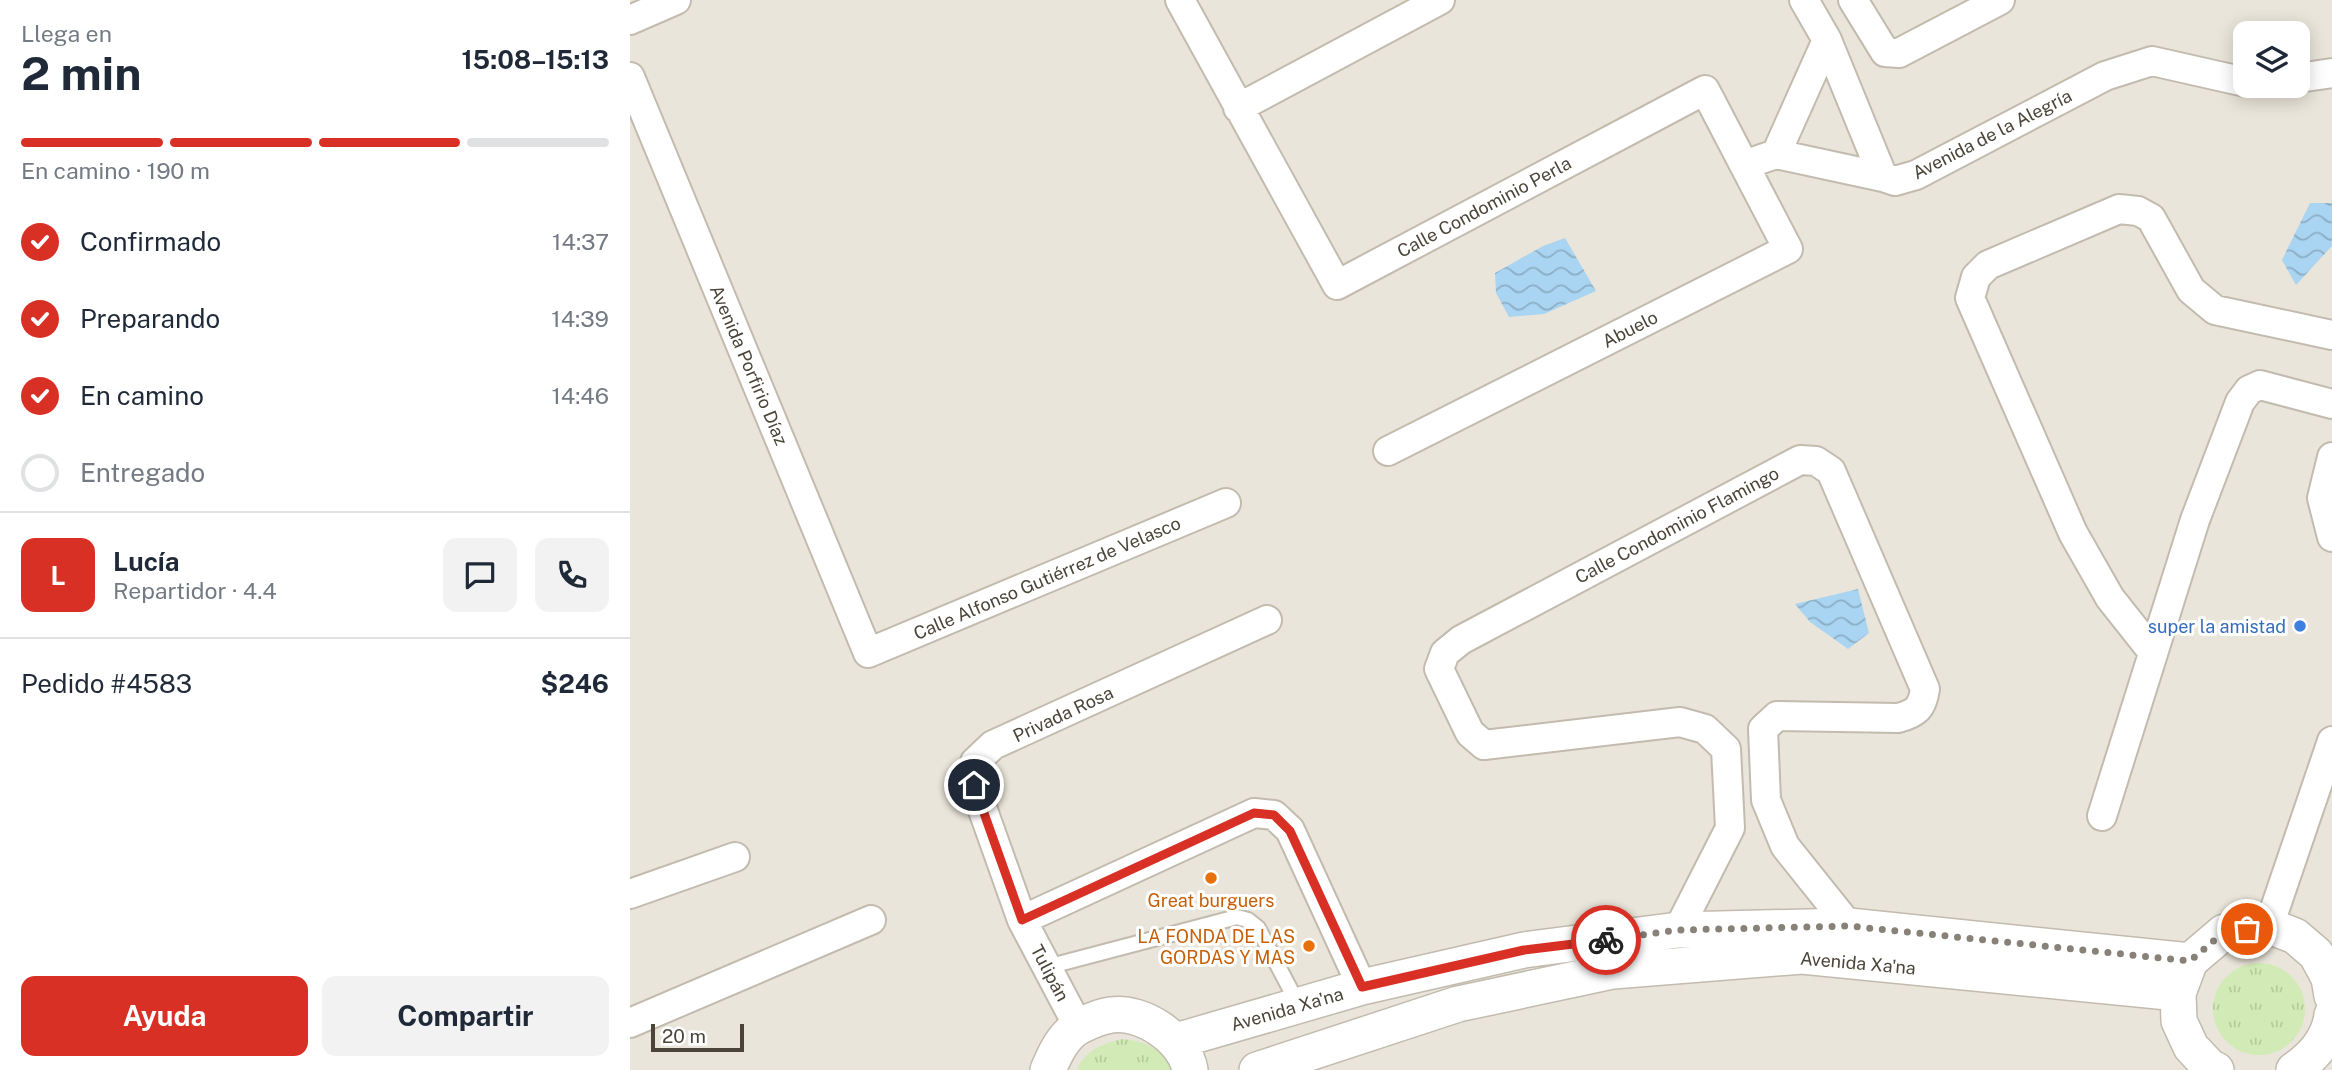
<!DOCTYPE html>
<html lang="es">
<meta charset="utf-8">
<style>
:root{--surface:#fff;--page:#f2f2f3;--text:#1f2937;--muted:#747a83;--line:#e0e1e3;--accent:#d93025}
body{margin:0;font-family:"Public Sans",sans-serif;background:var(--page);color:var(--text);height:100vh;display:flex;flex-direction:column;font-size:26px;white-space:nowrap}
*{box-sizing:border-box;margin:0}
p{font-size:23px;color:var(--muted)}
.icon{flex:none;width:38px;height:38px;fill:none;stroke:currentColor;stroke-width:2;stroke-linecap:round;stroke-linejoin:round}
.map{position:relative;flex:1;overflow:hidden}
.details{display:flex;flex-direction:column;background:var(--surface);width:630px}
.details>*{flex:none}
.tools{position:absolute;left:1603px;top:21px;display:grid;gap:14px}
.tools a{display:grid;place-items:center;width:77px;height:77px;border-radius:14px;background:var(--surface);box-shadow:0 4px 18px #0003;font-size:35px}
.scale{position:absolute;left:21px;bottom:18px;width:93px;box-sizing:border-box;padding-left:7px;border:4px solid #4b4439;border-top:0;font-size:19px;line-height:24px;white-space:nowrap;color:#4b4439;-webkit-text-stroke:5px #fff;paint-order:stroke}
.pin{position:absolute;display:grid;place-items:center;width:60px;height:60px;color:#fff;margin:-30px;border:4px solid #fff;border-radius:50%;box-shadow:0 2px 7px #0007}
.courier{position:absolute;display:grid;place-items:center;width:70px;height:70px;margin:-35px;border:5px solid #d93025;border-radius:50%;background:#fff;color:#222;box-shadow:0 2px 9px #0007}
.headline em{font-style:normal;font-weight:700}
.headline div{display:flex;flex-direction:column-reverse}
.headline{display:flex;align-items:center;justify-content:space-between;height:119px;padding:0 21px}
h1{font-size:46px;font-weight:700;line-height:52px}
.bar{display:grid;grid-template-columns:repeat(4,1fr);gap:10px 7px;align-content:center;height:84px;padding:0 21px}
.bar i{height:9px;border-radius:5px;background:var(--line)}
.bar .on{background:var(--accent)}
.bar p{grid-column:span 4}
.line{display:flex;align-items:center;gap:18px;padding:0 21px;border-top:2px solid var(--line)}
.line div{flex:1}
.round{display:grid;place-items:center;flex:none;width:74px;height:74px;border-radius:14px;background:var(--page)}
ol{padding:0 21px;list-style:none}
li{display:flex;align-items:center;gap:21px;height:77px}
li p{margin-inline-start:auto}
li .icon{padding:7px;border-radius:50%;background:var(--accent);color:#fff;stroke-width:4}
li:last-child{color:var(--muted)}
li i{width:38px;height:38px;border:4px solid var(--line);border-radius:50%}
.action{display:flex;gap:14px;margin-top:auto;padding:14px 21px}
.action a{flex:1;height:80px;border-radius:14px;background:var(--accent);color:#fff;font-size:28px;font-weight:700;line-height:80px;text-align:center}
.action a+a{background:var(--page);color:var(--text)}
main{display:flex;flex:1;min-height:0}
.map>svg:first-child{display:block}
.residential{fill:#eae5da;fill-rule:evenodd}
.grass{fill:url(#grass-tufts)}
.water{fill:url(#water-waves)}
.lines{fill:none;stroke-linecap:round;stroke-linejoin:round}
.service-casing{stroke:#c2bbae;stroke-width:18}
.minor-casing{stroke:#c2bbae;stroke-width:32}
.tertiary-casing{stroke:#c2bbae;stroke-width:38}
.service{stroke:#fff;stroke-width:14}
.minor{stroke:#fff;stroke-width:28}
.tertiary{stroke:#fff;stroke-width:35}
.done{stroke:#878178;stroke-width:7;stroke-dasharray:0 12.6}
.route{stroke:#d93025;stroke-width:9}
.shop-dot{fill:#3f7fe0;stroke:#fff;stroke-width:2.5}
.food-dot{fill:#e8710a;stroke:#fff;stroke-width:2.5}
.labels{text-anchor:middle;dominant-baseline:central;stroke-width:6;stroke-linejoin:round;paint-order:stroke}
.street-label{font-size:18px;fill:#4b4439;stroke:#fff}
.shop-label{font-size:18px;fill:#366cbe;stroke:#fff;text-anchor:end}
.food-label{font-size:18px;fill:#c56008;stroke:#fff}
</style>
<main>
<section class="details">
<div class="headline"><div><h1>2 min</h1><p>Llega en</p></div><em>15:08–15:13</em></div>
<div class="bar"><i class="on"></i><i class="on"></i><i class="on"></i><i></i><p>En camino · 190 m</p></div>
<ol>
<li><svg class="icon" aria-label="check" viewBox="0 0 24 24"><path d="M5 12l5 5 9-10"/></svg>Confirmado<p>14:37</p></li>
<li><svg class="icon" aria-label="check" viewBox="0 0 24 24"><path d="M5 12l5 5 9-10"/></svg>Preparando<p>14:39</p></li>
<li><svg class="icon" aria-label="check" viewBox="0 0 24 24"><path d="M5 12l5 5 9-10"/></svg>En camino<p>14:46</p></li>
<li><i></i>Entregado</li>
</ol>
<div class="line" style="height:126px"><b class="round" style="background:var(--accent);color:#fff">L</b><div><b>Lucía</b><p>Repartidor · 4.4</p></div><a class="round"><svg class="icon" aria-label="chat" viewBox="0 0 24 24"><path d="M4 5h16v11H9l-5 4z"/></svg></a><a class="round"><svg class="icon" aria-label="phone" viewBox="0 0 24 24"><path d="M5 4h4l2 5-3 2q2 4 5 5l2-3 5 2v4C11 20 4 13 5 4z"/></svg></a></div>
<div class="line" style="height:91px"><div>Pedido #4583</div><b>$246</b></div>
<div class="action"><a>Ayuda</a><a>Compartir</a></div>
</section>
<div class="map">
<svg width="1702" height="1070" viewBox="0 0 1702 1070">
<defs>
<pattern id="grass-tufts" width="24" height="20" patternUnits="userSpaceOnUse" patternTransform="scale(1.75)"><rect width="24" height="20" fill="#d2eab5"/><path d="M3 7l-1-3M5 7V3M7 7l1-3M15 17l-1-3M17 17v-4M19 17l1-3" fill="none" stroke="#b6ca9c"/></pattern>
<pattern id="water-waves" width="16" height="10" patternUnits="userSpaceOnUse" patternTransform="scale(1.75)"><rect width="16" height="10" fill="#a9d4f2"/><path d="M0 5q4-4 8 0t8 0" fill="none" stroke="#8caec5"/></pattern>
</defs>
<rect width="100%" height="100%" fill="#f6f3ec"/>
<path class="residential" d="M 0,0 L 1702,0 L 1702,1070 L 0,1070 ZM 1615,33 L 1668,33 L 1668,86 L 1615,86 Z"/>
<path class="grass" d="M1583 1009a46 46 0 1 1 92 0a46 46 0 1 1-92 0Z
M 493,1039 C 515,1041 533,1049 543,1070 L 447,1070 C 455,1050 474,1043 493,1039 Z"/>
<path class="water" d="M 1680,203 L 1702,203 L 1702,246 L 1666,285 L 1652,260 Z
M 935,238 L 966,291 L 914,314 L 879,317 L 866,293 L 865,273 L 913,246 Z
M 1228,589 L 1239,633 L 1218,649 L 1180,622 L 1165,604 Z"/>
<g class="lines">
<g class="service-casing">
<path id="service" d="M 417,967 L 607,917 L 618,920 L 628,928 L 668,1004"/>
</g>
<g class="minor-casing">
<path id="minor" d="M 550,0 L 707,285 L 1075,90 L 1158,249 L 758,451
M 1174,0 L 1197,40 L 1253,177 L 1265,181 L 1286,175 L 1475,76 L 1522,61 L 1615,82
M 1223,0 L 1255,52 L 1269,53 L 1370,0
M 0,20 L 46,0
M 0,77 L 238,653 L 596,503
M 1668,78 L 1702,73
M 608,108 L 810,0
M 1146,154 L 1197,40
M 1114,165 L 1146,154 L 1253,177
M 1702,457 L 1692,498 L 1702,537
M 1522,651 L 1480,598 L 1443,533 L 1340,298 L 1346,277 L 1358,265 L 1489,209 L 1508,211 L 1521,218 L 1561,290 L 1585,310 L 1702,335
M 1472,816 L 1565,520 L 1610,402 L 1619,390 L 1630,385 L 1702,404
M 0,894 L 105,857
M 392,920 L 624,813 L 644,815 L 660,830 L 732,987
M 1639,926 L 1702,741
M 1048,930 L 1100,828 L 1096,749 L 1075,729 L 1050,722 L 854,745 L 840,733 L 809,669 L 815,653 L 831,640 L 1170,460 L 1186,461 L 1201,471 L 1295,689 C 1292,708 1287,713 1268,718 L 1147,716 L 1133,729 L 1136,800 L 1155,846 L 1219,926
M 0,1023 L 241,920
M 448,1026 L 392,920 L 344,785 L 345,762 L 363,745 L 637,620"/>
</g>
<g class="tertiary-casing">
<path id="tertiary" d="M 546,1041 L 732,987 L 894,950 L 1048,930 L 1219,926 L 1560,961
M 418,1070 C 425,1054 433,1035 450,1026 C 458,1022 472,1016 481,1015 C 512,1010 555,1039 560,1070
M 627,1070 L 828,1004 L 983,971 L 1172,956 L 1548,993
M 1586,1070 L 1580,1067 L 1561,1047 L 1549,1021 L 1548,993 L 1560,961 L 1594,932 L 1639,926 L 1665,936 L 1686,954 L 1699,978 L 1702,996
M 1664,1070 C 1683,1057 1699,1040 1702,1015"/>
</g>
<use href="#service" class="service"/>
<use href="#minor" class="minor"/>
<use href="#tertiary" class="tertiary"/>
</g>
<g class="lines">
<path class="done" d="M 976,940 L 1048,930 L 1219,926 L 1560,961 L 1594,932 L 1617,929"/>
<path class="route" d="M 344,785 L 392,920 L 624,813 L 644,815 L 660,831 L 732,987 L 894,950 L 976,940"/>
</g>
<circle class="shop-dot" cx="1670" cy="626" r="7"/>
<g class="food-dot">
<circle cx="581" cy="878" r="7"/>
<circle cx="679" cy="946" r="7"/>
</g>
<g class="labels">
<g class="street-label">
<text transform="translate(1362 134) rotate(-27)">Avenida de la Alegría</text>
<text transform="translate(854 207) rotate(-28)">Calle Condominio Perla</text>
<text transform="translate(1000 329) rotate(-27)">Abuelo</text>
<text transform="translate(119 365) rotate(67)">Avenida Porfirio Díaz</text>
<text transform="translate(1047 525) rotate(-28)">Calle Condominio Flamingo</text>
<text transform="translate(417 578) rotate(-23)">Calle Alfonso Gutiérrez de Velasco</text>
<text transform="translate(433 714) rotate(-25)">Privada Rosa</text>
<text transform="translate(1228 963) rotate(5)">Avenida Xa'na</text>
<text transform="translate(420 973) rotate(62)">Tulipán</text>
<text transform="translate(657 1009) rotate(-16)">Avenida Xa'na</text>
</g>
<g class="shop-label">
<text x="1656" y="626">super la amistad</text>
</g>
<g class="food-label">
<text x="581" y="900">Great burguers</text>
<text x="665" y="936" text-anchor="end">LA FONDA DE LAS<tspan x="665" dy="21">GORDAS Y MAS</tspan></text>
</g>
</g>
</svg>
<div class="tools">
<a><svg class="icon" aria-label="layers" viewBox="0 0 24 24"><path d="M12 4l9 5-9 5-9-5zM3 14l9 5 9-5"/></svg></a>
</div>
<div class="scale">20 m</div>
<div class="pin" style="left:1617px;top:929px;background:#ea580c"><svg class="icon" aria-label="bag" viewBox="0 0 24 24"><path d="M5 8h14l-1 12H6zM9 8a3 3 0 0 1 6 0"/></svg></div>
<div class="pin" style="left:344px;top:785px;background:#1f2937"><svg class="icon" aria-label="home" viewBox="0 0 24 24"><path d="M3 11l9-7 9 7M6 9v11h12V9"/></svg></div>
<div class="courier" style="left:976px;top:940px"><svg class="icon" aria-label="bike" viewBox="0 0 24 24"><circle cx="6" cy="16" r="4"/><circle cx="18" cy="16" r="4"/><path d="M6 16l4-8h5l3 8M10 8l3 8H6M13 5h3"/></svg></div>
</div>
</main>
